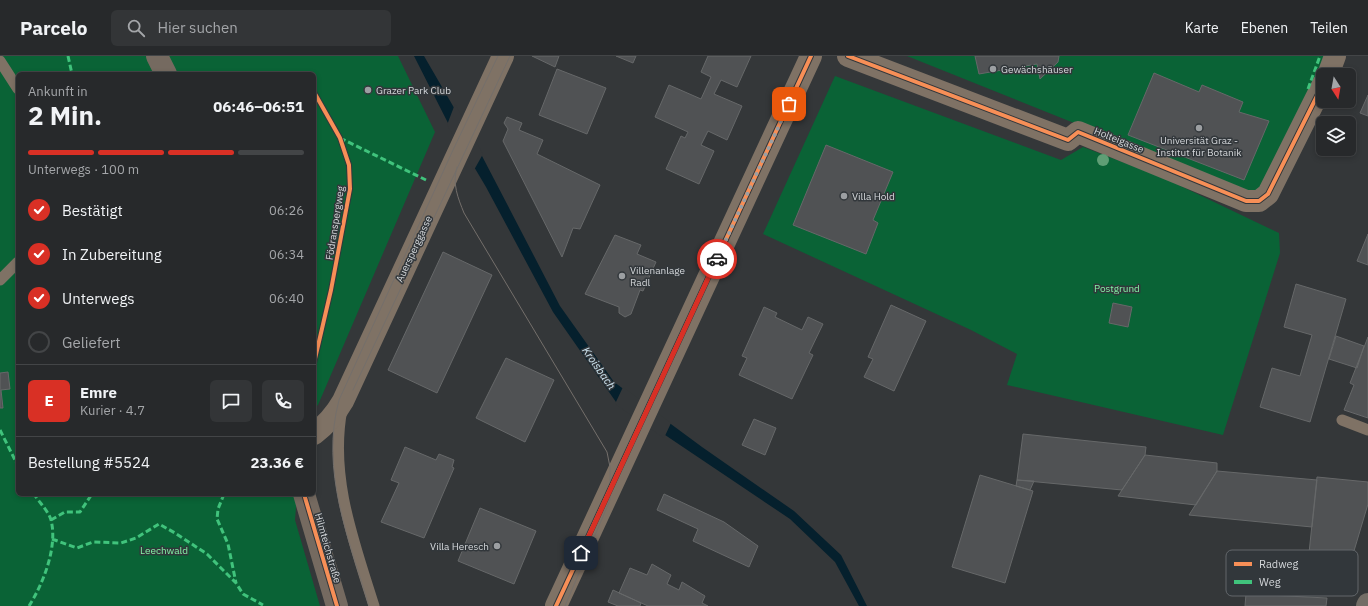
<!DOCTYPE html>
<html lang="de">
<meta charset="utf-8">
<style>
:root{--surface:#27292b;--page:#333537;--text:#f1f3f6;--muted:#a4a6a9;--line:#434547;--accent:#d93025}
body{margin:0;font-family:"IBM Plex Sans",sans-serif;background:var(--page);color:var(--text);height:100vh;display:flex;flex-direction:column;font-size:15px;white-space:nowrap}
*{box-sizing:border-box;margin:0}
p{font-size:13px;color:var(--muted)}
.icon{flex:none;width:22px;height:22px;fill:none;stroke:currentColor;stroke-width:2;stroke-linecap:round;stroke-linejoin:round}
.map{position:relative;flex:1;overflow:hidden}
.panel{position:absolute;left:16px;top:16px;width:300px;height:424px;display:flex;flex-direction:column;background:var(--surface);border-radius:6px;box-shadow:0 2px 6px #0003,0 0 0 1px var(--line)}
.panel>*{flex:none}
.needle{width:26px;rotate:169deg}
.controls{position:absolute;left:1316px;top:12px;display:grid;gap:8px}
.controls a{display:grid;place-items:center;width:40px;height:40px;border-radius:6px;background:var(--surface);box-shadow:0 2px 6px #0003,0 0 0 1px var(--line);font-size:20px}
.pin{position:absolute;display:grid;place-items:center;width:34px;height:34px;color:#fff;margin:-17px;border-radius:8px;box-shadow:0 2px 6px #0006}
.courier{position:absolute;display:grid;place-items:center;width:40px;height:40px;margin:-20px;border:3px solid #d93025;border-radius:50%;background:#fff;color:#222;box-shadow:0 1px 5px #0007}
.summary em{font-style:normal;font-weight:800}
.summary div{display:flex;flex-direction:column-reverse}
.summary{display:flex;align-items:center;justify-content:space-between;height:68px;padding:0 12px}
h1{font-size:26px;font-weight:800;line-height:30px}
.bar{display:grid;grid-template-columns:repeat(4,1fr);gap:6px 4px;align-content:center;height:48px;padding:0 12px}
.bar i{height:5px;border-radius:3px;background:var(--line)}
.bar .active{background:var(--accent)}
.bar p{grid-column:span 4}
.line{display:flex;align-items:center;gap:10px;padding:0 12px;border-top:1px solid var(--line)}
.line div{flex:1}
.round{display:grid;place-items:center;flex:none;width:42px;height:42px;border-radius:6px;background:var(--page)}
ol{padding:0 12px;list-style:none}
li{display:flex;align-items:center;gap:12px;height:44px}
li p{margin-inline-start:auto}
li .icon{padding:4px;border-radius:50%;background:var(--accent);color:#fff;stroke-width:4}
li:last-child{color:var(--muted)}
li i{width:22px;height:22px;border:2px solid var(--line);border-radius:50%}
header{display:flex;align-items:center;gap:24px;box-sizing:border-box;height:56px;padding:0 20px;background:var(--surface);border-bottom:1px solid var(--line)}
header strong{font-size:19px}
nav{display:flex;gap:22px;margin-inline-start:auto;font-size:14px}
.search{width:280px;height:36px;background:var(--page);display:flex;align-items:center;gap:10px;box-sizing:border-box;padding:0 14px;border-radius:6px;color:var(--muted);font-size:15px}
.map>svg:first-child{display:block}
.green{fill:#0a6336}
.water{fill:#05202d}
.pier{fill:#343739}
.building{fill:#505254;stroke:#666869}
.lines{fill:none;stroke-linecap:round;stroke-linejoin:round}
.service{stroke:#7f7265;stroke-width:11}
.minor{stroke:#7f7265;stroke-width:22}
.secondary{stroke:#756a60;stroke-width:22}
.primary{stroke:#736d66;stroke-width:22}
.tram{stroke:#746f6b;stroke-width:1}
.quiet{stroke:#40c37c;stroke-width:3;stroke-dasharray:6 3;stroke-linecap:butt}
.cycleway-casing{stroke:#32373b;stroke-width:6}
.cycleway{stroke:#f78f57;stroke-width:4}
.tree{fill:#5f9e75}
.done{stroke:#9c9fa2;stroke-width:4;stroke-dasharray:0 7.2}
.route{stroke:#d93025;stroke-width:5}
.poi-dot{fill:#9c9fa2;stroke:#32373b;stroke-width:1.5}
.labels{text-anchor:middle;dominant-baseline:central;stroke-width:3;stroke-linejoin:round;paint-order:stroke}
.poi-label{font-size:10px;fill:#d4d7da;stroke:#32373b;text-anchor:start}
.street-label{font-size:10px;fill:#d4d7da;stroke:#32373b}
.park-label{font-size:10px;fill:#83f3a6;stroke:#32373b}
.water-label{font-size:11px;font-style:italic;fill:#d0e7f3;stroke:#32373b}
.key{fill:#32373b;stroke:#63676b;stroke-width:1}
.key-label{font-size:11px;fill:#d4d7da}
</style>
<header>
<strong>Parcelo</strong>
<div class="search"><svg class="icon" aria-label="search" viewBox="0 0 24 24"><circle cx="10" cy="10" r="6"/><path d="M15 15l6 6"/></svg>Hier suchen</div>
<nav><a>Karte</a><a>Ebenen</a><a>Teilen</a></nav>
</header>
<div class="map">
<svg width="1368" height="550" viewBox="0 0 1368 550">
<rect width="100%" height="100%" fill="#343739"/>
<path class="green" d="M 0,0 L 398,0 L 435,76 L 318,349 L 314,352 L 314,18 L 18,18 L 18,438 L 297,438 L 295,464 L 320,550 L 0,550 Z
M 907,0 L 1326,0 L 1261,142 Z
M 835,20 L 1061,104 L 1083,91 L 1162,121 L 1279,177 L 1280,197 L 1223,379 L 1007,329 L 1017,298 L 971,274 L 763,178 Z"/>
<path class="water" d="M 414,0 L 424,0 L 482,100 L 560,250 L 614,326 L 702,391 L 794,455 L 841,499 L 867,550 L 859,550 L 835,506 L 790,463 L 616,346 L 553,256 L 486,131 L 448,67 Z"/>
<path class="pier" d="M 455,48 L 483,98 L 474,114 L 447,69 Z
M 623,331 L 671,367 L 664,382 L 615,348 Z"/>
<path class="building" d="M 532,0 L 559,0 L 555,11 Z
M 616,0 L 636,0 L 633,7 Z
M 708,0 L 751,0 L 737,31 L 721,24 L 714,38 L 742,50 L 727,84 L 708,75 L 701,89 L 714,95 L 699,128 L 666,113 L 681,80 L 685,82 L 688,76 L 655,61 L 669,29 L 701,43 L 711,21 L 701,16 Z
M 975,0 L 1059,0 L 1058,6 L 1040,23 L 1037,8 L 979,18 Z
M 557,13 L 606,32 L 587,78 L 539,59 Z
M 1154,17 L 1199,36 L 1202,29 L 1243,46 L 1239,56 L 1269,65 L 1244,124 L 1128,79 Z
M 1368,39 L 1368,60 L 1360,57 Z
M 507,61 L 522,67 L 519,74 L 543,84 L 537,98 L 600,129 L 580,173 L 573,172 L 562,201 L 503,85 L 508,73 L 504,67 Z
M 826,89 L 893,116 L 873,164 L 878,167 L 866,198 L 793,169 Z
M 1368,178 L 1368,209 L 1357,205 Z
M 615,179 L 641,189 L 637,198 L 656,206 L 643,235 L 640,234 L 631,258 L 625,261 L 619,257 L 619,251 L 585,238 Z
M 443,196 L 492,219 L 437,337 L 388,314 Z
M 1296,228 L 1346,243 L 1310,366 L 1260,351 L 1272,312 L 1300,320 L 1312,279 L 1284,271 Z
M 1113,247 L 1132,251 L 1128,271 L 1109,267 Z
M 891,249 L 926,265 L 894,335 L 864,321 L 873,303 L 868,301 Z
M 764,251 L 777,257 L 775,261 L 802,274 L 808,261 L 823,268 L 809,297 L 813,299 L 792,343 L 739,319 L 747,302 L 742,300 Z
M 1336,280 L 1364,290 L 1357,312 L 1329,303 Z
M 1368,281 L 1368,362 L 1344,354 L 1354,329 L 1350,327 Z
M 506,302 L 554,324 L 525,386 L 476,362 Z
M 8,316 L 10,333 L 1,334 L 3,352 L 0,352 L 0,317 Z
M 754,363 L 776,372 L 765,399 L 742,389 Z
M 1023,378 L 1146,391 L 1145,399 L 1122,434 L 1017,424 Z
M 405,391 L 436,404 L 439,398 L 454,404 L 452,411 L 454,412 L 424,482 L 381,466 L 399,427 L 391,424 Z
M 1145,399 L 1217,407 L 1217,415 L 1196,449 L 1118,440 Z
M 1217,415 L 1317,424 L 1312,471 L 1189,459 Z
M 980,419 L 1033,435 L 1005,527 L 952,511 Z
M 1317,421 L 1368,426 L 1368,448 L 1348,515 L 1303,510 L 1304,498 L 1309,497 Z
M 1017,424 L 1034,425 L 1030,434 L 1016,430 Z
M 664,438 L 724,466 L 758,490 L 749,511 L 693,485 L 698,473 L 657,454 Z
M 480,452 L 536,475 L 514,528 L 458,505 Z
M 652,508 L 671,519 L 667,528 L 679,534 L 682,526 L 705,540 L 702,547 L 708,550 L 648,550 L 619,537 L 630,512 L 647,519 Z
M 613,534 L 641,547 L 640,550 L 618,550 L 608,546 Z
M 1246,538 L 1327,542 L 1326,550 L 1245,550 Z"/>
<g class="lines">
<path class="service" d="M 0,5 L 18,33
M 0,224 L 18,206
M 342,353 C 329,421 354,486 374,550
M 1342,364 L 1368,374"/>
<path class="minor" d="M 848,0 L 1068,84 L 1078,76 L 1246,145 L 1259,145 L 1268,138 L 1323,28
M 1328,19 L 1335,0
M 314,378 C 327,368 335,359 343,345 L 503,0
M 556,550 L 811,0"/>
<path class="secondary" d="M 157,0 L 166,18
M 304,438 L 337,550"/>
<path class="primary" d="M 1367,550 L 1368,548"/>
<path class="tram" d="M 457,111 C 452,128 458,142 464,157 L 607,396 L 610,411 L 610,444 L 565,550
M 353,334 L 510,0
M 369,550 C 349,483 320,415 339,344 L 453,94 L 498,0"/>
<path class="quiet" d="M 68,0 L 72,18
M 1308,33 L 1320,0
M 340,82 L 426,124
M 0,374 L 18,410
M 224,438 L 218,453 L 217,463 L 228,488 L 236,527
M 51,464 L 65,456 L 80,456 L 92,438
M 52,483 L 77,492 L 93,486 L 121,487 L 136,482 L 159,468 L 175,477 L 207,498 L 236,527 L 243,538 L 263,549
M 29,550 C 43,528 58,491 51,464 C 49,456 39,446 34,438"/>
<g class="cycleway-casing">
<path id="cycleway" d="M 848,0 L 1068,84 L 1078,76 L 1246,145 L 1259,145 L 1268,138 L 1323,28
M 314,36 L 340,82 L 349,109 L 350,133 L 331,234 L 314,307
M 304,438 L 337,550
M 556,550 L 811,0"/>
</g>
<use href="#cycleway" class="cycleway"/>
</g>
<circle class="tree" cx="1103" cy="104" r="6"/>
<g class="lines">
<path class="done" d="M 717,203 L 789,48"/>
<path class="route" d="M 581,497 L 717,203"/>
</g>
<g class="poi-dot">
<circle cx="993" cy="13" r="4"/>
<circle cx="368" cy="34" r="4"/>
<circle cx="1199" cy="72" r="4"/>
<circle cx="844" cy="140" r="4"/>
<circle cx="622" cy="220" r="4"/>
<circle cx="497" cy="490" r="4"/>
</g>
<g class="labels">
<g class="poi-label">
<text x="1001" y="13">Gewächshäuser</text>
<text x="376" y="34">Grazer Park Club</text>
<text x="1199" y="84" text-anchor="middle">Universität Graz -<tspan x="1199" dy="12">Institut für Botanik</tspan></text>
<text x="852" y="140">Villa Hold</text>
<text x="630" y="214">Villenanlage<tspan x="630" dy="12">Radl</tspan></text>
<text x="489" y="490" text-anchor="end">Villa Heresch</text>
</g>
<g class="street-label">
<text transform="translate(1119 84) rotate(22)">Holteigasse</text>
<text transform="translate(335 167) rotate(-81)">Födranspergweg</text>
<text transform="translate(414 193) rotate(-65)">Auersperggasse</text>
<text transform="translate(328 492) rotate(74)">Hilmteichstraße</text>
</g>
<g class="park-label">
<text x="1117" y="232">Postgrund</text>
<text x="164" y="494">Leechwald</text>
</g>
<g class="water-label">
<text transform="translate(599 312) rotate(55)">Kroisbach</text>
</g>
</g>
<rect x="1226" y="494" width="132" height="46" rx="6" class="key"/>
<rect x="1234" y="506" width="18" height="4" fill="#f78f57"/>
<rect x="1234" y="524" width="18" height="4" fill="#40c37c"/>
<g class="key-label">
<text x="1259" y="512">Radweg</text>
<text x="1259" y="530">Weg</text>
</g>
</svg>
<div class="controls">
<a><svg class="needle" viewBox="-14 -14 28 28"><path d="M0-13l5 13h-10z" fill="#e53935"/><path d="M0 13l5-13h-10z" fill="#a4a6a9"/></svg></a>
<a><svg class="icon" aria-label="layers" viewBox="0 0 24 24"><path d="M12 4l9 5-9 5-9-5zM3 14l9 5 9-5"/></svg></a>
</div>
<div class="pin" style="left:789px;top:48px;background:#ea580c"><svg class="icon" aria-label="bag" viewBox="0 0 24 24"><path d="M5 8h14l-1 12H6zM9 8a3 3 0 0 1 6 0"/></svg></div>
<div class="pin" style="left:581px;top:497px;background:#1f2937"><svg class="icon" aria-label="home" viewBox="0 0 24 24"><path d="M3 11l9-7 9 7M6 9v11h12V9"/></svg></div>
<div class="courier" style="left:717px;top:203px"><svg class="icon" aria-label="car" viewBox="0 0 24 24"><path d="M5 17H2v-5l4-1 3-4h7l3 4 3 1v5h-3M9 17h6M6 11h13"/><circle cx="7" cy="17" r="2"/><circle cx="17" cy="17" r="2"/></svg></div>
<section class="panel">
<div class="summary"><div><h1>2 Min.</h1><p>Ankunft in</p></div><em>06:46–06:51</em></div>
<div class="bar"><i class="active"></i><i class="active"></i><i class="active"></i><i></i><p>Unterwegs · 100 m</p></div>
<ol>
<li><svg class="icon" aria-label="check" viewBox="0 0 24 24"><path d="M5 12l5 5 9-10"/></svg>Bestätigt<p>06:26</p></li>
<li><svg class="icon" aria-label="check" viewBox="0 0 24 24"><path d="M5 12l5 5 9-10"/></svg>In Zubereitung<p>06:34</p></li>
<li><svg class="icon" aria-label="check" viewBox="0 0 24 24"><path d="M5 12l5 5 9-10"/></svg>Unterwegs<p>06:40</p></li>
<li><i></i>Geliefert</li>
</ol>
<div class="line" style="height:72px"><b class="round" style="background:var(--accent);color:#fff">E</b><div><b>Emre</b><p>Kurier · 4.7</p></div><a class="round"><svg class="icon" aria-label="chat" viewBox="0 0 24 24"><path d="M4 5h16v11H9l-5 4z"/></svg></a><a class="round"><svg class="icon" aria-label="phone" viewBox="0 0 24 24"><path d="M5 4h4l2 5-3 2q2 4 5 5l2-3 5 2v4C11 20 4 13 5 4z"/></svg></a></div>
<div class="line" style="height:52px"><div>Bestellung #5524</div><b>23.36 €</b></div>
</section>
</div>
